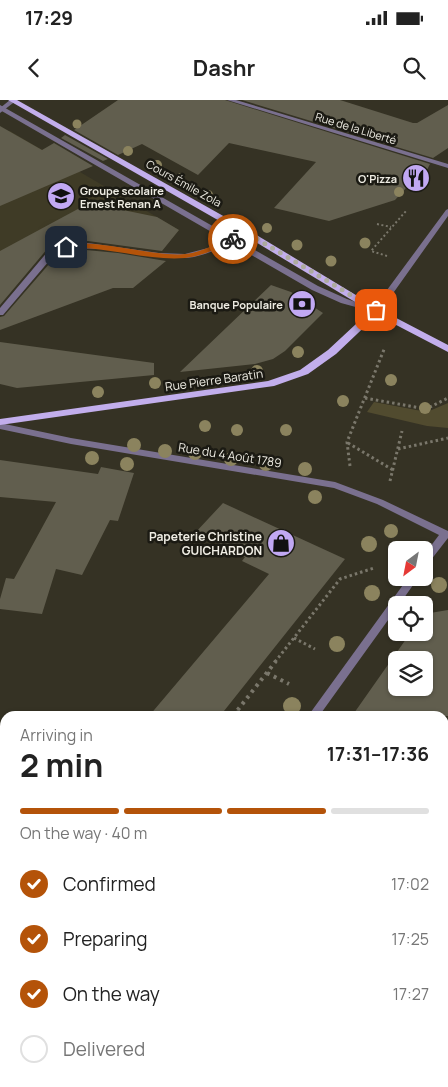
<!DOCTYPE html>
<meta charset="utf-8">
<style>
:root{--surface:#fff;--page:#f6f6f6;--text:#222;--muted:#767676;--line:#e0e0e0;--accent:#b45309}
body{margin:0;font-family:Manrope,sans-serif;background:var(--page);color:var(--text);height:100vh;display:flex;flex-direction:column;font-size:19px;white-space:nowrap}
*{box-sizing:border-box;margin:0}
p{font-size:16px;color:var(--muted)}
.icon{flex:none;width:28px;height:28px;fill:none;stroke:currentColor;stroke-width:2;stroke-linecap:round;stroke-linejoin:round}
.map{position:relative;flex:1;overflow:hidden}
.side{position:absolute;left:0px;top:611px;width:449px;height:376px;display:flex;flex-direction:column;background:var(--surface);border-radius:15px 15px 0 0;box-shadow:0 1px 4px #0004}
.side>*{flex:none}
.needle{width:32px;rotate:212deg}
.tools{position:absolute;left:388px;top:441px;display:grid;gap:10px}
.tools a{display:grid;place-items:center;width:45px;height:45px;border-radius:8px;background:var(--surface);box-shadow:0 1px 4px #0004;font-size:25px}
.pin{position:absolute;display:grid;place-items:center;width:42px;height:42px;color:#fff;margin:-21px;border-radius:10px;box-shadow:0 2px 8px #0006}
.courier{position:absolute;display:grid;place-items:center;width:50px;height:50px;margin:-25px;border:4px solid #b45309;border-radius:50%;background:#fff;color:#222;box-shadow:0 1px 6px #0007}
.overview em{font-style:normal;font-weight:700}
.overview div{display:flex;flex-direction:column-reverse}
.overview{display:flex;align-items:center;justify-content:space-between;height:85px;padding:0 20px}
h1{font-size:32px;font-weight:700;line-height:38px}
.bar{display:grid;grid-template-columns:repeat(4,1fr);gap:8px 5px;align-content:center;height:60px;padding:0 20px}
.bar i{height:6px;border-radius:4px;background:var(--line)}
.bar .on{background:var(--accent)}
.bar p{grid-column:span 4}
ol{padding:0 20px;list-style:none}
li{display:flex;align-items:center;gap:15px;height:55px}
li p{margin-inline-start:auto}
li .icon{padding:5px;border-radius:50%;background:var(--accent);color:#fff;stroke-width:4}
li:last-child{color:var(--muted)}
li i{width:28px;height:28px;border:2px solid var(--line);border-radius:50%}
.status{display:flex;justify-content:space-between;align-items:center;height:35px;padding:0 25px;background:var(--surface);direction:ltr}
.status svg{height:14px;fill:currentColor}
header{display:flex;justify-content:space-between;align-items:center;height:65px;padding:0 20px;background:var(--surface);font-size:22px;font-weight:700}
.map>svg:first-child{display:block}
.built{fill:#3f3b26}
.green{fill:#514b2f}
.building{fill:#615e4e;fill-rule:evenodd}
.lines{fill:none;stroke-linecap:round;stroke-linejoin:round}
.path-far2{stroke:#7a776b;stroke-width:2;stroke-dasharray:2 2.5;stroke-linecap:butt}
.path-far1{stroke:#7a776b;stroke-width:3;stroke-dasharray:2.5 3;stroke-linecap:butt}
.path{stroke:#7a776b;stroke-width:4;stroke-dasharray:3 4.5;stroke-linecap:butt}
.lane{fill:#7a708f;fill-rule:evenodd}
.street{fill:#7a708f;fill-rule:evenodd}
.primary{fill:#c2aeec;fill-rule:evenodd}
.tree{fill:#8b835e}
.route{fill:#b45309}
.done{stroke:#adaba0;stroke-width:5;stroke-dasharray:0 9}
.labels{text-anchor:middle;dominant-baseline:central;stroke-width:5;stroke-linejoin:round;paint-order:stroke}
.far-street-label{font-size:11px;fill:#eeece3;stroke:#1b1a13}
.far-poi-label{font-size:11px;font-weight:bold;fill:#eeece3;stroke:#1b1a13;text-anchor:end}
.street-label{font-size:12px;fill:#eeece3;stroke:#1b1a13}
.poi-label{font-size:12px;font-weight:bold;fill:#eeece3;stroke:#1b1a13;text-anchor:end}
</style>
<div class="status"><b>17:29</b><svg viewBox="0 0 49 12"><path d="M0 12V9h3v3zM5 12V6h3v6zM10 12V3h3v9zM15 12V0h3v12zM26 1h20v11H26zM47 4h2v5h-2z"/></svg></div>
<header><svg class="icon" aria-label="back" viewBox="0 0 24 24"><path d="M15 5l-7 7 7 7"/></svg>Dashr<svg class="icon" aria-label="search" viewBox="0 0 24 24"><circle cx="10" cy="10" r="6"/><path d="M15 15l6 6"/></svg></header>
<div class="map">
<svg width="448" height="987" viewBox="0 0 448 987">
<rect width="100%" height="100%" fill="#353224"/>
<path class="built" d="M 10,31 L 80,72 L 179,130 L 168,143 L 66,121 L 0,194 L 0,32 Z"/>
<path class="green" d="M 374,302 L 427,312 L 448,303 L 448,328 L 427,326 L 367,312 Z"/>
<path class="building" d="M 118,0 L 225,0 L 430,64 L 417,90 L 406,88 L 395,100 L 329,121 L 274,108 L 316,62 L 229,43 L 198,75 L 142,44 L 118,55 L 74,30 Z
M 242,0 L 340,0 L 413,23 L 417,23 L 448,5 L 448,48 L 433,58 Z
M 0,26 L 42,50 L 54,43 L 93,66 L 0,106 Z
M 65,35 L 108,59 L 103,61 L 61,38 Z
M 89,103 L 157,117 L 179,130 L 162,151 L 88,141 L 63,143 L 48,148 L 0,205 L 0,151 Z
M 86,150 L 118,153 L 166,161 L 133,188 L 113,188 L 0,230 L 0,217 L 4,216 L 56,156 Z
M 271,185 L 291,192 L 323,213 L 285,251 L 273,259 L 255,264 L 180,272 Z
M 0,242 L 154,263 L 154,275 L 17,288 L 0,284 Z
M 0,360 L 98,374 L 101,367 L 134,373 L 118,421 L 110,420 L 82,475 L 56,469 L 42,514 L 0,509 L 0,499 L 6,478 L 14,479 L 56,402 L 0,397 Z
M 223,403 L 345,459 L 220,616 L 149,616 L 269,474 L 242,461 L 245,457 L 195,433 Z
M 448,510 L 448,616 L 352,616 L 411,532 L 424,532 L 424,514 ZM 396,560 L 424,560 L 424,588 L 396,588 Z"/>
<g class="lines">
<path class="path-far2" d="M 377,124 L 391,127
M 387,156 L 371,151 L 406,111"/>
<path class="path-far1" d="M 365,298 L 426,309 L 448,298
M 348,343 L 393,370
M 398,349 L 448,338
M 350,366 L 347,342 L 385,247
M 390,381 L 402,331
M 294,538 L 315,549
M 275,562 L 340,479 L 374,468"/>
<path class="path" d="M 267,573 L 289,584
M 236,612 L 243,616
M 233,616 L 276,561"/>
<path class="lane" d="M 0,5 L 318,186 L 347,199 L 378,210 L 374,212 L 341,203 L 312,190 L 0,10 Z"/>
<path class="street" d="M 10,0 L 17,0 L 0,13 L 0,8 Z
M 227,0 L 236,0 L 448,64 L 448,68 Z
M 448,109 L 448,116 L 379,213 L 373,213 L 373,209 L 446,110 Z
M 245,132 L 251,133 C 244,138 235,141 227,145 C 214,151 198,158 183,158 C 140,159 96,139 55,154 L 3,215 L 0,215 L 0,208 L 49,150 L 63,145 L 88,143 L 159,153 L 185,154 L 208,148 Z
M 0,323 L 71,338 L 335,382 L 383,400 L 448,431 L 448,438 L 427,465 L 424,466 L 424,455 L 439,435 L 377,404 L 334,388 L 71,344 L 0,329 Z
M 408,478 L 418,478 L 399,505 L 396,505 L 396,509 L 319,616 L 308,616 Z
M 0,912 L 5,914 L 5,928 L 0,926 Z
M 44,982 L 59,982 L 57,987 L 42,987 Z
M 127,982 L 149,982 L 151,987 L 129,987 Z"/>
<path class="primary" d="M 8,0 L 17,0 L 250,131 L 379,209 L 448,245 L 448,252 L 377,215 L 336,254 L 308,274 L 274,286 L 0,325 L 0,319 L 268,281 L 300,270 L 328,250 L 370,211 L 244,135 Z"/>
</g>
<g class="tree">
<circle cx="77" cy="24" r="4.5"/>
<circle cx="128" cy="51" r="5"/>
<circle cx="157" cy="65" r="5"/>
<circle cx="180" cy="78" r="5"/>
<circle cx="399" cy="92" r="5"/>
<circle cx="208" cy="95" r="5"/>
<circle cx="267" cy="128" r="5"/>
<circle cx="365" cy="143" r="5.5"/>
<circle cx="297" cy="145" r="5.5"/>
<circle cx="331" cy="161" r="5.5"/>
<circle cx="298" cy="252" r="6"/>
<circle cx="257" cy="271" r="6"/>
<circle cx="391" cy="280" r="6"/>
<circle cx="155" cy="283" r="6"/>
<circle cx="98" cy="292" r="6"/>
<circle cx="343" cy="301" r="6"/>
<circle cx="425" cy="308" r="6"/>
<circle cx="205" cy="326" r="6"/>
<circle cx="237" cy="330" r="6"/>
<circle cx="286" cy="330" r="6"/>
<circle cx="134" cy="345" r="7"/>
<circle cx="165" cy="351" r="7"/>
<circle cx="195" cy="353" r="7"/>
<circle cx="92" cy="358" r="7"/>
<circle cx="231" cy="359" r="7"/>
<circle cx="127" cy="364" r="7"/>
<circle cx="266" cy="364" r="7"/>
<circle cx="305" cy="369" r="7"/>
<circle cx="315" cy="397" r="7"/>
<circle cx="391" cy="431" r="7"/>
<circle cx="369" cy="444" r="8"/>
<circle cx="439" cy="485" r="8"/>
<circle cx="372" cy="493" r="8"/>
<circle cx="337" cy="544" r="8"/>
<circle cx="292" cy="606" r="9"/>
</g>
<path class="route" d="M 233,137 L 235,140 C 219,148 203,156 185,158 C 146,161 106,146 66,148 L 63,147 C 84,135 156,158 186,154 C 203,152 217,143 233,137 Z"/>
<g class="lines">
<path class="done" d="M 233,139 L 247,133 L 376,210"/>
</g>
<defs>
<g id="restaurant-disc" transform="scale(1.4375)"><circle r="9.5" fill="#c1a8f3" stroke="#1b1a13"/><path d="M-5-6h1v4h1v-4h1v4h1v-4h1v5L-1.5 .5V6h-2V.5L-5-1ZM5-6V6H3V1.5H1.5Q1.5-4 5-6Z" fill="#111"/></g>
<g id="school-disc" transform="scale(1.4375)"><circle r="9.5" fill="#c1a8f3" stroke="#1b1a13"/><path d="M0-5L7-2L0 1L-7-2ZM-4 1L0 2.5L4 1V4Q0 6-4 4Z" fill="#111"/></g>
<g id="bank-disc" transform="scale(1.4375)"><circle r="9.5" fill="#c1a8f3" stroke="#1b1a13"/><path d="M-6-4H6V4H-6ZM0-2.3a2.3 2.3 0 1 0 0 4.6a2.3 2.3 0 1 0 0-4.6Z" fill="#111"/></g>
<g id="shop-disc" transform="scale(1.4375)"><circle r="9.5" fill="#c1a8f3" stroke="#1b1a13"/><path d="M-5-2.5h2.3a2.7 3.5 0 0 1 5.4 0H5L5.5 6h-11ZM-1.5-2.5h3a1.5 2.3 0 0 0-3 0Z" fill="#111"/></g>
</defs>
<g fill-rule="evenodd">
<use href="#restaurant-disc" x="416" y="78"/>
<use href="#school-disc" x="61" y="96"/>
<use href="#bank-disc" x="302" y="204"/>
<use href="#shop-disc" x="281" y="443"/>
</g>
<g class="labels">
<g class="far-street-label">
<text transform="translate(356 28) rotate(17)">Rue de la Liberté</text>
<text transform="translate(184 83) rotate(29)">Cours Émile Zola</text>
</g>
<g class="far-poi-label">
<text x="397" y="78">O'Pizza</text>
<text x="80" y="90" text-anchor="start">Groupe scolaire<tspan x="80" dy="13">Ernest Renan A</tspan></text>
<text x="283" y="204">Banque Populaire</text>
</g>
<g class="street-label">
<text transform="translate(214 280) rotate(-8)">Rue Pierre Baratin</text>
<text transform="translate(230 355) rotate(9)">Rue du 4 Août 1789</text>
</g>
<g class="poi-label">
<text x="262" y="436">Papeterie Christine<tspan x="262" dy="14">GUICHARDON</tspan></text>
</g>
</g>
</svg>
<div class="tools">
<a><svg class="needle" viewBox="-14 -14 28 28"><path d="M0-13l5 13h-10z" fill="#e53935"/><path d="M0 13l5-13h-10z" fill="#767676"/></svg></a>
<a><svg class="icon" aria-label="locate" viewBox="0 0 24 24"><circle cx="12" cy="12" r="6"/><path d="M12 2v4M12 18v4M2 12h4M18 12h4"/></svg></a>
<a><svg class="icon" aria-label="layers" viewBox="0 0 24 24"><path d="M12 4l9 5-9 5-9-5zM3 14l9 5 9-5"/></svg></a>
</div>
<div class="pin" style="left:376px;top:210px;background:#ea580c"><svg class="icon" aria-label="bag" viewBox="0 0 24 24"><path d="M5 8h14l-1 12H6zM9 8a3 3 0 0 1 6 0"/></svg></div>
<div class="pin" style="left:66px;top:147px;background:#1f2937"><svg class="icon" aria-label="home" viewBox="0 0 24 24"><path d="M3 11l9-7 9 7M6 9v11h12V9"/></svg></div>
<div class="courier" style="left:233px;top:139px"><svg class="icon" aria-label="bike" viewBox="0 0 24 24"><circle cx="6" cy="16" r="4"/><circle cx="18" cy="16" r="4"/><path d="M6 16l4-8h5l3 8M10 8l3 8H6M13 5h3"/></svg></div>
<section class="side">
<div class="overview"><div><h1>2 min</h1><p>Arriving in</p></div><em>17:31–17:36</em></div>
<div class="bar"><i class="on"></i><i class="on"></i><i class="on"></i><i></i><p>On the way · 40 m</p></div>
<ol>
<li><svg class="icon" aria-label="check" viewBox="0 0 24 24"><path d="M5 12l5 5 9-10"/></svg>Confirmed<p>17:02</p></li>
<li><svg class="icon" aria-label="check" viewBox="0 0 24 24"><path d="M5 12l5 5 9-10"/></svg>Preparing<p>17:25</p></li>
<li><svg class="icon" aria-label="check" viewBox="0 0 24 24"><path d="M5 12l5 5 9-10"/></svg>On the way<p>17:27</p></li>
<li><i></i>Delivered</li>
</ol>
</section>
</div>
